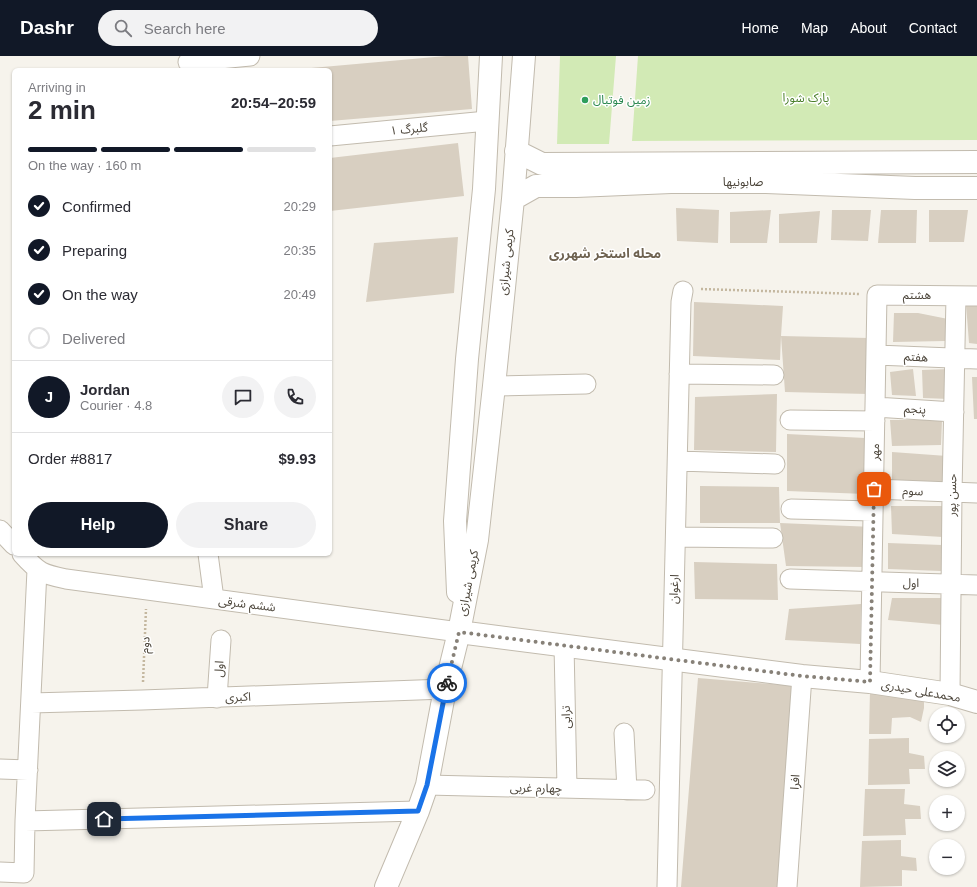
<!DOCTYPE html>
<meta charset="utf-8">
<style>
:root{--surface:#fff;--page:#f2f2f3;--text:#2b2b33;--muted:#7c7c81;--line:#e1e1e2;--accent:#111827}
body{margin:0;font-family:Helvetica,"Noto Sans Arabic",sans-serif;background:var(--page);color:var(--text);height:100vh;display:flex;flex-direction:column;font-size:15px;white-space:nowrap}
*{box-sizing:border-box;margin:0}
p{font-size:13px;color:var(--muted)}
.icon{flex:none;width:22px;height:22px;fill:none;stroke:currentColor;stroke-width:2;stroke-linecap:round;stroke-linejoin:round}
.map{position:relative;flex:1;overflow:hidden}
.drawer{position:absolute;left:12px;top:12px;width:320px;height:488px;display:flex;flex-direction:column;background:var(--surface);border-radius:6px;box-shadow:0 1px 3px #0004}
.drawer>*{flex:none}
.controls{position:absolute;left:929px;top:651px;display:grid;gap:8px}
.controls a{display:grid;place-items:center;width:36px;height:36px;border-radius:50%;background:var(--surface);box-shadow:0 1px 3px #0004;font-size:20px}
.pin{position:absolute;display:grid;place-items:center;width:34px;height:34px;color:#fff;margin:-17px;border-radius:8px;box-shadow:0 2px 6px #0006}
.courier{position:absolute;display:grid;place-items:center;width:40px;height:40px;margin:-20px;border:3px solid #1a73e8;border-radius:50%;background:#fff;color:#222;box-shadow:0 1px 5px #0007}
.summary em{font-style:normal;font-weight:800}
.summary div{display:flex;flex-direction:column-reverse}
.summary{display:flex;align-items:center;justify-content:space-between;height:68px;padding:0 16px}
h1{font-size:26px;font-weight:800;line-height:30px}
.bar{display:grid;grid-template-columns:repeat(4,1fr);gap:6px 4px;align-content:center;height:48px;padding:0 16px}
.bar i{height:5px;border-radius:3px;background:var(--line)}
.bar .current{background:var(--accent)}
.bar p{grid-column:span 4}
.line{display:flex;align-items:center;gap:10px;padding:0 16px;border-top:1px solid var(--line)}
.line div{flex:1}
.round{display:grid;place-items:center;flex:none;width:42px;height:42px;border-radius:21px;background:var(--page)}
ol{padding:0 16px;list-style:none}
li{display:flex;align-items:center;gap:12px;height:44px}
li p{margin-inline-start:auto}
li .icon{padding:4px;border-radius:50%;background:var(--accent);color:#fff;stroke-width:4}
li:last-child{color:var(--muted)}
li i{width:22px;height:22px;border:2px solid var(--line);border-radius:50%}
.action{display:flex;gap:8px;margin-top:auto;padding:8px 16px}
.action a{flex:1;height:46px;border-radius:24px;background:var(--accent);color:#fff;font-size:16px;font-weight:800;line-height:46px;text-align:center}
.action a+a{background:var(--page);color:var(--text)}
header{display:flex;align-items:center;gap:24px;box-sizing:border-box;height:56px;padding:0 20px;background:var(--accent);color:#fff}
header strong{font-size:19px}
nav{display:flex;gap:22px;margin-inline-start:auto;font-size:14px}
.search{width:280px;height:36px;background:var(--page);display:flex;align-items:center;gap:10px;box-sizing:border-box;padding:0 14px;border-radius:22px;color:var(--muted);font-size:15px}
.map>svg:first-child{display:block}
.green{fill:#d2eab5}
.building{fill:#d8cfc1}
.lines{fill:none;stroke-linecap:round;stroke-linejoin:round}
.minor-casing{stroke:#c2bbae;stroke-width:21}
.tertiary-casing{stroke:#c2bbae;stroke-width:24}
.path{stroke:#c4b79f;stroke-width:2.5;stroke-dasharray:2 2;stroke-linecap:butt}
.minor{stroke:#fff;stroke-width:19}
.tertiary{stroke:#fff;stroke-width:22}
.done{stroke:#878178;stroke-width:4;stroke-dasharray:0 7.2}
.route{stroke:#1a73e8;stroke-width:5}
.leisure-dot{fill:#2e9e5b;stroke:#fff;stroke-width:1.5}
.labels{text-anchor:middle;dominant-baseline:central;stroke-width:3;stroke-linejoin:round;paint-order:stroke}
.park-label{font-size:12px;fill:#4a7f2a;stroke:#fff}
.leisure-label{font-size:12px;fill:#27864d;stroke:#fff;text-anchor:start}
.street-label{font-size:12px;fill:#4b4439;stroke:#fff}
.neighbourhood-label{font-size:13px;font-weight:bold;fill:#6e6250;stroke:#fff}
</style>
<header>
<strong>Dashr</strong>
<div class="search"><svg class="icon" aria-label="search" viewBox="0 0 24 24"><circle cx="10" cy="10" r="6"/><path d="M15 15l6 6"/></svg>Search here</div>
<nav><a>Home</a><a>Map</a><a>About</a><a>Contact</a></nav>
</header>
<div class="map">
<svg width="977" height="831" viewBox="0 0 977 831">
<rect width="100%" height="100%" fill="#f6f3ec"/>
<path class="green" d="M 560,0 L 616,0 L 609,88 L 557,88 Z
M 638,0 L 977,0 L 977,84 L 632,85 Z"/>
<path class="building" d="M 446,0 L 468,0 L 472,53 L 330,65 L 330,14 L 300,14 L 300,13 Z
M 458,87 L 464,140 L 330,155 L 330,102 Z
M 676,152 L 719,154 L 718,187 L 677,185 Z
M 771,154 L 767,187 L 730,187 L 730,156 Z
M 832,154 L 871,154 L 868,185 L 831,184 Z
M 881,154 L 917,154 L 916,187 L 878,187 Z
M 929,154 L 968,154 L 964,186 L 929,186 Z
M 820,155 L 817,187 L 779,187 L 779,158 Z
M 458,181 L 454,237 L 366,246 L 374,187 Z
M 694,246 L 783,250 L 781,280 L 869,282 L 868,338 L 785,336 L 781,280 L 780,304 L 693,300 Z
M 966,248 L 977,248 L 977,288 L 969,287 Z
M 894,257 L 918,257 L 948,263 L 945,285 L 893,286 Z
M 913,313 L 916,340 L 892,339 L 890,316 Z
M 949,313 L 949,343 L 923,342 L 922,314 Z
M 972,321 L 977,321 L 977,363 L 974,363 Z
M 777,338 L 776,396 L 694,394 L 695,341 Z
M 890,364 L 942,364 L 941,389 L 892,390 Z
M 787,378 L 865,382 L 866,438 L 787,435 Z
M 892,396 L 947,400 L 945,427 L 892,424 Z
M 700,430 L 779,431 L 780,467 L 700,467 Z
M 891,450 L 944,450 L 943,481 L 892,478 Z
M 780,467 L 873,471 L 866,511 L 786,510 Z
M 888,487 L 942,489 L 941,515 L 888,513 Z
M 694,506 L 777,508 L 778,544 L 695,543 Z
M 892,542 L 943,542 L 944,569 L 888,564 Z
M 861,548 L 860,588 L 785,584 L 789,553 Z
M 698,622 L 796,630 L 780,831 L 681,831 Z
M 870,634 L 924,641 L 924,652 L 921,666 L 910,661 L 892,662 L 891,678 L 869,678 Z
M 909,682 L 909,697 L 924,700 L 925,713 L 909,713 L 910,728 L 868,729 L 869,683 Z
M 865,733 L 905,733 L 904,748 L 920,750 L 921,763 L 905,763 L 906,779 L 863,780 Z
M 901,784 L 901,800 L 916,802 L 917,815 L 902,814 L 902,830 L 860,831 L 862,785 Z"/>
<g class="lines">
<g class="minor-casing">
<path id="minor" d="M 188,6 L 250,0
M 330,80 L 487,65
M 876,299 L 977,303
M 679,318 L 774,319
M 494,330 L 586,328
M 875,351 L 954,356
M 790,364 L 875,365
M 678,405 L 775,408
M 874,433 L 977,437
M 791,453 L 873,455
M 0,474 L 14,489
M 676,481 L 773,482
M 22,498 C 39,517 42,518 66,523 L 459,576
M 208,498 L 214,543
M 790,523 L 977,529
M 564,589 L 567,732
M 870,626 L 877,239 L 977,240
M 950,638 L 952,437 L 956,240
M 217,642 L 221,584
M 31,647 L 142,644 L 445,633
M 624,677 L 627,734
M 0,713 L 28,714
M 427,729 L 645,734
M 25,765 L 418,755
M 0,816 L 24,817 L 25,765 L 37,514
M 667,831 L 681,246 L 683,235
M 787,831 L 802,620"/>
</g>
<g class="tertiary-casing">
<path id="tertiary" d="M 516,95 L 542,108 L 977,106
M 513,143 L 536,130 L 576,130 L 671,126 L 766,126 L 915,132 L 977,132
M 458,536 L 455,465 L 467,303 L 484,133 L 491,0
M 459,576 L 802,620 L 870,626 L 950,638 L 977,646
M 386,831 L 418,755 L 427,729 L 445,633 L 459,576 L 477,484 L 494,330 L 513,143 L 524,0"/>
</g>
<path class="path" d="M 701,233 L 859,238
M 143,626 L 146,553"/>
<use href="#minor" class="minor"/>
<use href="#tertiary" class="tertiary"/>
</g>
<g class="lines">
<path class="done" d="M 447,627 L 459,576 L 802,620 L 870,626 L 874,433"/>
<path class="route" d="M 104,763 L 418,755 L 427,729 L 447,627"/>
</g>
<circle class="leisure-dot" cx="585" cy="44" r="4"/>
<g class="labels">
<g class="park-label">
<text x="806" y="42">پارک شورا</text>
</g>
<g class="leisure-label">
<text x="593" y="44">زمین فوتبال</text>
</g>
<g class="street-label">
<text transform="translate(409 73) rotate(-5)">گلبرگ ۱</text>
<text x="743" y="126">صابونیها</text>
<text transform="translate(506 206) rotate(-84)">کریمی شیرازی</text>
<text x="917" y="239">هشتم</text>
<text transform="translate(916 301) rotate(3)">هفتم</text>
<text transform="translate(915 353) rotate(3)">پنجم</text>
<text transform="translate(875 396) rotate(-89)">مهر</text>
<text transform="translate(913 435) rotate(3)">سوم</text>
<text transform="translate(952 439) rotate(-89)">حسن پور</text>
<text transform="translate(468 527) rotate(-79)">کریمی شیرازی</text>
<text transform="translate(911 527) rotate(1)">اول</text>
<text transform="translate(674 533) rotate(-88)">ارغوان</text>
<text transform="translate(247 548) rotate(7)">ششم شرقی</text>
<text transform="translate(145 589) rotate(-87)">دوم</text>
<text transform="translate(219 613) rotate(-86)">اول</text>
<text transform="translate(921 635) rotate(10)">محمدعلی حیدری</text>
<text transform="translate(238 641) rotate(-2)">اکبری</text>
<text transform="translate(566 661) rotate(-91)">ترابی</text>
<text transform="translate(795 726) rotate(-86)">افرا</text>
<text transform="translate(536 732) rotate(1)">چهارم غربی</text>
</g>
<g class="neighbourhood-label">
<text x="605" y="197">محله استخر شهرری</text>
</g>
</g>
</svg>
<div class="controls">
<a><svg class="icon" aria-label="locate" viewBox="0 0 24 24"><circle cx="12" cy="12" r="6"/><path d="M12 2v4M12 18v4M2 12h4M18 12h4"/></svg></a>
<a><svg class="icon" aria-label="layers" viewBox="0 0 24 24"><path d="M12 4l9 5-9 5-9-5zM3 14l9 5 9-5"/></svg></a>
<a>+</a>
<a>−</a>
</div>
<div class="pin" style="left:874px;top:433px;background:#ea580c"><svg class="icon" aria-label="bag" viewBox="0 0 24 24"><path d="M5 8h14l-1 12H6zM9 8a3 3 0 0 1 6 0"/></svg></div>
<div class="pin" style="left:104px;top:763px;background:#1f2937"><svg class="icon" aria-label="home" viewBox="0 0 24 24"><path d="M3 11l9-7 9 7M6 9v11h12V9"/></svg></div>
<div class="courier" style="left:447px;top:627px"><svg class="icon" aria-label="bike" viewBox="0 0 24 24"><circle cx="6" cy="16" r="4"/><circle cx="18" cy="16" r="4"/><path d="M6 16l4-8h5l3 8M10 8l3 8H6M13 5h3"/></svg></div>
<section class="drawer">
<div class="summary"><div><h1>2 min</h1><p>Arriving in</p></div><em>20:54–20:59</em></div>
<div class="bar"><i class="current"></i><i class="current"></i><i class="current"></i><i></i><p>On the way · 160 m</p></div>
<ol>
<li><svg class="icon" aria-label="check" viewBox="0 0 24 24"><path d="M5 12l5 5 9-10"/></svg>Confirmed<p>20:29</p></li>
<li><svg class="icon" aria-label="check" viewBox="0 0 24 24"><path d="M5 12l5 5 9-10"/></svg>Preparing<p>20:35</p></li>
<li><svg class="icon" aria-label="check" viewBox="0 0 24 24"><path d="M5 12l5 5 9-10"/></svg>On the way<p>20:49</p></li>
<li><i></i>Delivered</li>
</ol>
<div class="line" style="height:72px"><b class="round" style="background:var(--accent);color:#fff">J</b><div><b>Jordan</b><p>Courier · 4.8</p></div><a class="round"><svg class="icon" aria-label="chat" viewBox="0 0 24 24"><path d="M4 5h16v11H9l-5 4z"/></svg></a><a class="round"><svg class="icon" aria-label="phone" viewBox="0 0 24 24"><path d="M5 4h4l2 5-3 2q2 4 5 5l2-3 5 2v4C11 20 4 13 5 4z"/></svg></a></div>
<div class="line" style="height:52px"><div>Order #8817</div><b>$9.93</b></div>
<div class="action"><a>Help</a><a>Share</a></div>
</section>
</div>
